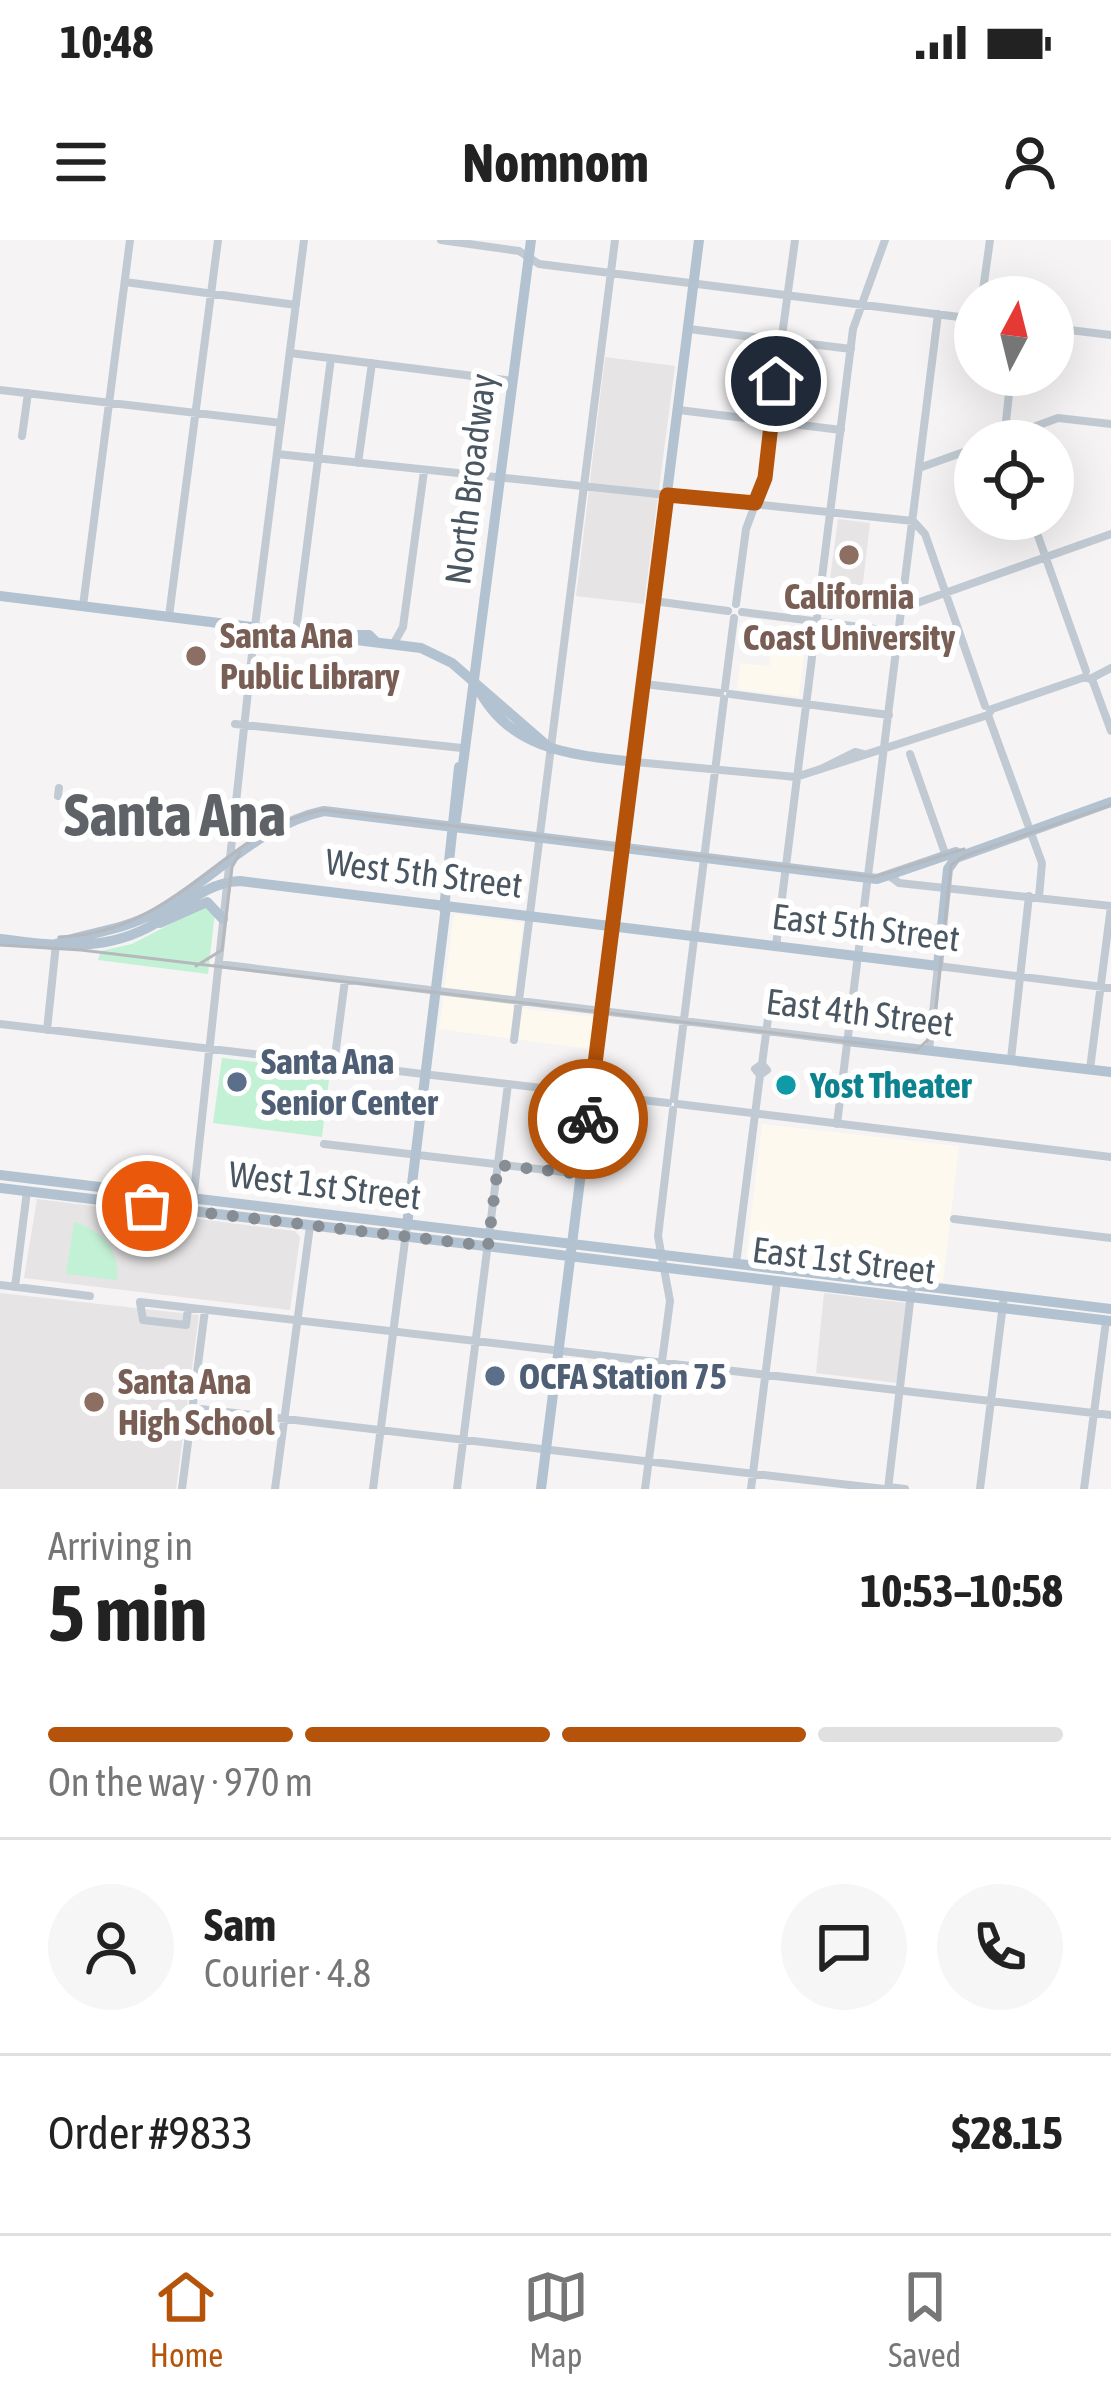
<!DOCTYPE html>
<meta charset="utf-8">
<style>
:root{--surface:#fff;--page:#f6f6f6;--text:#222;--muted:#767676;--line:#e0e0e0;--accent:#b45309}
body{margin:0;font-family:"Asap Condensed",sans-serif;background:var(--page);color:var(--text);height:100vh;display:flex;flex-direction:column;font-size:45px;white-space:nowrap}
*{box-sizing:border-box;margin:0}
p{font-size:39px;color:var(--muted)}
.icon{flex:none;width:66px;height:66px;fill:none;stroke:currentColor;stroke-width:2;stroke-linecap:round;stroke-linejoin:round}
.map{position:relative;height:1249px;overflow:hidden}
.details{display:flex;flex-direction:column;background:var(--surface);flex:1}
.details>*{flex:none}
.needle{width:78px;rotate:7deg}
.fabs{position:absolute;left:954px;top:36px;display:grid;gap:24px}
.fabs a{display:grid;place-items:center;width:120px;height:120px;border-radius:50%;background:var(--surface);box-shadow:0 12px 48px #0002;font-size:60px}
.pin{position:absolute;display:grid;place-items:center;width:102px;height:102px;color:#fff;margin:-51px;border:6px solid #fff;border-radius:50%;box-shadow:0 3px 12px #0007}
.courier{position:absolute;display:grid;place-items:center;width:120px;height:120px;margin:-60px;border:9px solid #b45309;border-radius:50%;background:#fff;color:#222;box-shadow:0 3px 15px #0007}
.summary em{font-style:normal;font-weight:700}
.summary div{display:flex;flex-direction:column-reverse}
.summary{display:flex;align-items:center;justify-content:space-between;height:204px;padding:0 48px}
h1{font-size:78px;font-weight:700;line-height:90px}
.bar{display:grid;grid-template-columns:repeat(4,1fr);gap:18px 12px;align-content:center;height:144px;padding:0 48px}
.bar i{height:15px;border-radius:9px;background:var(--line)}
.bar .selected{background:var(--accent)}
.bar p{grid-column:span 4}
.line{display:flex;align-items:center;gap:30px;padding:0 48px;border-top:3px solid var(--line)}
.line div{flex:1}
.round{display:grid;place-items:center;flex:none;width:126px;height:126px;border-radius:63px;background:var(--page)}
.status{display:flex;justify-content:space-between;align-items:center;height:84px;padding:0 60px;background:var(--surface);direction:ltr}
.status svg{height:33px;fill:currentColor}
header{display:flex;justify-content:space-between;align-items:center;height:156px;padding:0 48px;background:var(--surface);font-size:54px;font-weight:700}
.dock{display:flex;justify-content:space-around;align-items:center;height:168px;border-top:3px solid var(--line);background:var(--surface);font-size:33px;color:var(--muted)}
.dock a{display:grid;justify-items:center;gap:6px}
.dock .selected{color:var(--accent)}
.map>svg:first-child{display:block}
.commercial{fill:#fdf9ef}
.education{fill:#e6e4e5}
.green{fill:#c3f1d5}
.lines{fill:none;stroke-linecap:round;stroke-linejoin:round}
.minor{stroke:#c1cad2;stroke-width:8}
.major{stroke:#b3c2d1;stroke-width:10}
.tram{stroke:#b5b8bd;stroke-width:3}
.done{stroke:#868d94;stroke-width:12;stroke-dasharray:0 21.6}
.route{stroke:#b45309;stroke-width:15}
.education-dot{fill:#8d6e63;stroke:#fff;stroke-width:4.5}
.service-dot{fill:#5c6f8a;stroke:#fff;stroke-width:4.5}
.culture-dot{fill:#0f9aa8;stroke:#fff;stroke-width:4.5}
.labels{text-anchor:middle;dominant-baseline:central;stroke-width:12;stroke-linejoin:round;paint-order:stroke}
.street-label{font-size:36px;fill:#4a5661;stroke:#fff}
.education-label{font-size:36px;font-weight:bold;fill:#785e54;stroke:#fff;text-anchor:start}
.service-label{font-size:36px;font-weight:bold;fill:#4e5e75;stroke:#fff;text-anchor:start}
.culture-label{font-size:36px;font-weight:bold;fill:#0d838f;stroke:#fff;text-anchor:start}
.town-label{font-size:60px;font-weight:bold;fill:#5f6368;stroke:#fff}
</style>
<div class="status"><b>10:48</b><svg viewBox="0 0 49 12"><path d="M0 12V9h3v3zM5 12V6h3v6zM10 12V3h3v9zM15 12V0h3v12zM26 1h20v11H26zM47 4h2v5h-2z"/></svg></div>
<header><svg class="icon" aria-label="menu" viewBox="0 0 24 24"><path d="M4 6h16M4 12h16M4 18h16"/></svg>Nomnom<svg class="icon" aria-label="person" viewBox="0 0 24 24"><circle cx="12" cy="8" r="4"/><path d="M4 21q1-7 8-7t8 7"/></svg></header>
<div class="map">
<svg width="1111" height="1249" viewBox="0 0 1111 1249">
<rect width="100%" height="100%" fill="#f5f3f3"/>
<path class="commercial" d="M 774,389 L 806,393 L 799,457 L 737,449 L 740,423 L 769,426 Z
M 454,674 L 523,683 L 513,767 L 594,777 L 589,809 L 439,789 Z
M 762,884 L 959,906 L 943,1042 L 746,1017 Z"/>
<path class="education" d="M 605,117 L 675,126 L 644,364 L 576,356 Z
M 838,279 L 870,283 L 862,351 L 829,347 Z
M 37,959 L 295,991 L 300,997 L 290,1070 L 24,1038 Z
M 0,1053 L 199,1075 L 176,1249 L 0,1249 Z
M 824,1053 L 907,1063 L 897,1143 L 816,1133 Z"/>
<path class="green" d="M 205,666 L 215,672 L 208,734 L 98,720 L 101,711 L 132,704 Z
M 222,818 L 330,831 L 322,897 L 213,883 Z
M 74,982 C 102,990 120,1010 117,1040 L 66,1034 Z"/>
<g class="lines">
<path class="minor" d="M 441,0 L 519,11 L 539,24 L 975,79
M 125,42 L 296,65
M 982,57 L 990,0
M 1053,88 L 1111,95
M 689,89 L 777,100
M 782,96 L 795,0
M 786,101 L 851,109
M 290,113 L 513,141
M 0,150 L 281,183
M 679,170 L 841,190
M 22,196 L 28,153
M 1004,200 L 1011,135
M 996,201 L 1058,178 L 1111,184
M 277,214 L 913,281 L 925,294 L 985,466
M 358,223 L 372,123
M 919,228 L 975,208
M 1032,279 L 1086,431
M 654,361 L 728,371
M 736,364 L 746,289 L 765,238 L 781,105
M 83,366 L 130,0
M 903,368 L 1111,294
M 742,372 L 899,392
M 169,376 L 218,0
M 296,391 L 331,118
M 394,403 L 403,387 L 424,231
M 1092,439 L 1111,491
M 644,444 L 720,453
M 725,448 L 734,378
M 730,454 L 889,475
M 988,475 L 1042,623 L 1039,657
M 235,484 L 462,508
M 910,514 L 946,616
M 635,522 L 796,537 L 988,475 L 992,469 L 1085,437 L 1090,439 L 1111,428
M 821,529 L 855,512 L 863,514
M 58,556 L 59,548
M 891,637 L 899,643 L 1111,666 L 1090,829
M 776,706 L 853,89 L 885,0
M 218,724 L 847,801
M 0,784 L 668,863
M 47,790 L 56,704
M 514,800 L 615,0
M 929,810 L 938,726 L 1111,748
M 1011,819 L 1029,656
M 334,824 L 345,740
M 762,824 L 772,748
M 674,859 L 724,459
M 678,864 L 1111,917
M 837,884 L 938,74
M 324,904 L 581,934
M 192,971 L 255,386 L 304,0
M 954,979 L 1111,998
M 736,1024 L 760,835 L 767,830 L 762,824 L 755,829 L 760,835
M 0,1045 L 90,1056
M 15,1047 L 27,951
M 188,1068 L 186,1085 L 143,1080 L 140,1062 L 1111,1175
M 192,1168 L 884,1249
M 888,1247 L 905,1249
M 182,1249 L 205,1070
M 275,1249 L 310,986
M 373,1249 L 407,985
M 457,1249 L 508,844
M 645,1249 L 670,1061 L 658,996 L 673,870
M 751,1249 L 777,1042
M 888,1249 L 912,1045
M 980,1249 L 1004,1056
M 1084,1249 L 1106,1081"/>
<path class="major" d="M 0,356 L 421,408 L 452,423 L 551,509
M 328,395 L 369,395 L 375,401
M 476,444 C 507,510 571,515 635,522
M 455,586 L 531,0
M 444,669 L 459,527
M 160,683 L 207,662 L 223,679
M 0,699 C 54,706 107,713 156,683 C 183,667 207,642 240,641 L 938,726 L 948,629 L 956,618 L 1111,562
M 56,704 C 89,692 122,691 154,673 C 211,642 259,584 324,571 L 877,639 L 956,612
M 847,801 L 1111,832
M 0,935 L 1111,1069
M 0,948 L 1111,1081
M 407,985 L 446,666
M 541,1249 L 699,0"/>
<path class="tram" d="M 59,697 C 179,693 226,588 322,570 L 874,637 L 964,609
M 0,705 L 81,710 L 917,810 L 933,795 L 951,625 L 964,616 L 1111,565
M 196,726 L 222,710 L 232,627 L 240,613"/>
</g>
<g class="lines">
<path class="done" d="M 147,966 L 488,1006 L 498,925 L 580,934 L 588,879"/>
<path class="route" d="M 588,879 L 667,255 L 755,263 L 765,238 L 776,141"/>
</g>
<g class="education-dot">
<circle cx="849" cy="315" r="12"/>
<circle cx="196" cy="416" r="12"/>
<circle cx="94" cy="1162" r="12"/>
</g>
<g class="service-dot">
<circle cx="237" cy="842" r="12"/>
<circle cx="495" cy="1136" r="12"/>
</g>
<circle class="culture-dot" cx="786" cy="845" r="12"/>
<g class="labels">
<g class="street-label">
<text transform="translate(470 239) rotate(-83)">North Broadway</text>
<text transform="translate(424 633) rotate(7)">West 5th Street</text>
<text transform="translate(866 687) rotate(7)">East 5th Street</text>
<text transform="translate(860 772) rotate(7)">East 4th Street</text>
<text transform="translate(325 945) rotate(7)">West 1st Street</text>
<text transform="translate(844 1020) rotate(7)">East 1st Street</text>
</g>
<g class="education-label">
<text x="849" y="356" text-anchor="middle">California<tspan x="849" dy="41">Coast University</tspan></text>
<text x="220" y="395">Santa Ana<tspan x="220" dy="41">Public Library</tspan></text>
<text x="118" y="1141">Santa Ana<tspan x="118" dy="41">High School</tspan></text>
</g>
<g class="service-label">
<text x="261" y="821">Santa Ana<tspan x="261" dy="41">Senior Center</tspan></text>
<text x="519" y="1136">OCFA Station 75</text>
</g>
<g class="culture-label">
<text x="810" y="845">Yost Theater</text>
</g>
<g class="town-label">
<text x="175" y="574">Santa Ana</text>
</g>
</g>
</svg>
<div class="fabs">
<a><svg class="needle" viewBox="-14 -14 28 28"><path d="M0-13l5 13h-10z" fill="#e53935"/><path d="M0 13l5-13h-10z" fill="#767676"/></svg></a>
<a><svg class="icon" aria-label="locate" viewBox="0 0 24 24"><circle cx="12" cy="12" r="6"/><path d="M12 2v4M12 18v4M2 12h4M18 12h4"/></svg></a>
</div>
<div class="pin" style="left:147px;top:966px;background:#ea580c"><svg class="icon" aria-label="bag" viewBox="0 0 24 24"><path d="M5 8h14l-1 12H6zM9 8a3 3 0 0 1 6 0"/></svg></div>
<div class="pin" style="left:776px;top:141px;background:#1f2937"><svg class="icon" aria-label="home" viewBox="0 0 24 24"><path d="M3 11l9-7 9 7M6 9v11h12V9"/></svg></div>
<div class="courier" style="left:588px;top:879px"><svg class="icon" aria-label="bike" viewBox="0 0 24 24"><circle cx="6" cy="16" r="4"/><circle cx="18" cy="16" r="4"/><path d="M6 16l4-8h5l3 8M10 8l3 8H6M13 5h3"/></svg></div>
</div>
<section class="details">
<div class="summary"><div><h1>5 min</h1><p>Arriving in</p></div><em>10:53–10:58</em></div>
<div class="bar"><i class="selected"></i><i class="selected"></i><i class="selected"></i><i></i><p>On the way · 970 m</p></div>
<div class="line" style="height:216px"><a class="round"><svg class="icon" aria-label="person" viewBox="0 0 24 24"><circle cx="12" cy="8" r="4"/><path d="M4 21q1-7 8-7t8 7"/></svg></a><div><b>Sam</b><p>Courier · 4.8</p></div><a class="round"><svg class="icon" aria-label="chat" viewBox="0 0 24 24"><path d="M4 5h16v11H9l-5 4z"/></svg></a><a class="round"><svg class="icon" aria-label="phone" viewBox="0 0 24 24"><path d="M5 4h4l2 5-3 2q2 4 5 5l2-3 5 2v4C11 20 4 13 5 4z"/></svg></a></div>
<div class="line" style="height:156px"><div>Order #9833</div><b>$28.15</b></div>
</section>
<nav class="dock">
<a class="selected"><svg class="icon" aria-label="home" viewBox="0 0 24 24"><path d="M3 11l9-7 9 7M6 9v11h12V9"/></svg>Home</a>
<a><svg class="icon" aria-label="map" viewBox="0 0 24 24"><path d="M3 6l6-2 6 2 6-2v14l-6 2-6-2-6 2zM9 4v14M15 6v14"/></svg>Map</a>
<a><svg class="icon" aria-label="saved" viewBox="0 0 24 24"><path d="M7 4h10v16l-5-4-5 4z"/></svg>Saved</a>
</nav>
